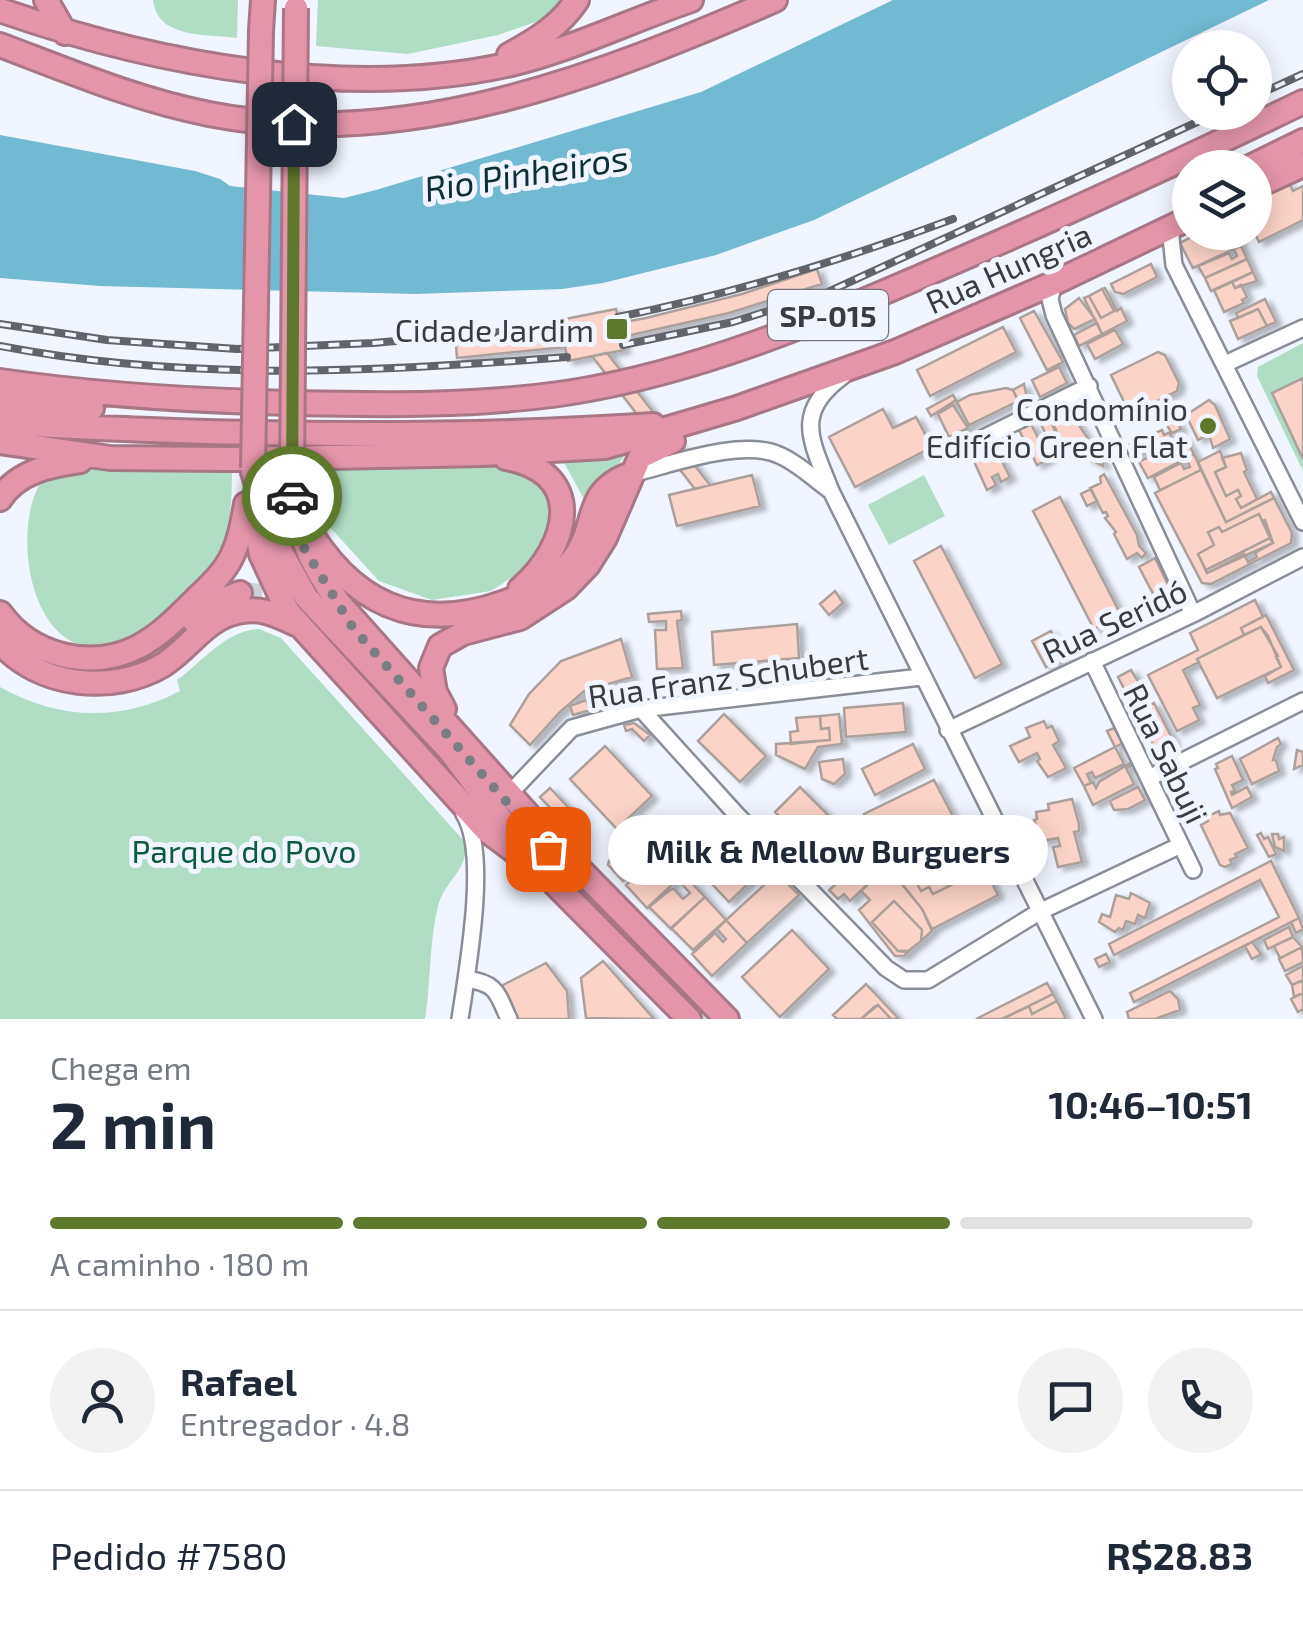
<!DOCTYPE html>
<html lang="pt">
<meta charset="utf-8">
<style>
:root{--surface:#fff;--page:#f2f2f3;--text:#1f2937;--muted:#747a83;--line:#e0e1e3;--accent:#5f792c}
body{margin:0;font-family:"Exo 2",sans-serif;background:var(--page);color:var(--text);height:100vh;display:flex;flex-direction:column;font-size:38px;white-space:nowrap}
*{box-sizing:border-box;margin:0}
p{font-size:32px;color:var(--muted)}
.icon{flex:none;width:55px;height:55px;fill:none;stroke:currentColor;stroke-width:2;stroke-linecap:round;stroke-linejoin:round}
.map{position:relative;height:1019px;overflow:hidden}
.sheet{display:flex;flex-direction:column;background:var(--surface);flex:1}
.sheet>*{flex:none}
.controls{position:absolute;left:1172px;top:30px;display:grid;gap:20px}
.controls a{display:grid;place-items:center;width:100px;height:100px;border-radius:50%;background:var(--surface);box-shadow:0 5px 25px #0003;font-size:50px}
.pin{position:absolute;display:grid;place-items:center;width:85px;height:85px;color:#fff;margin:-42px;border-radius:20px;box-shadow:0 5px 15px #0006}
.courier{position:absolute;display:grid;place-items:center;width:100px;height:100px;margin:-50px;border:8px solid #5f792c;border-radius:50%;background:#fff;color:#222;box-shadow:0 2px 12px #0007}
.bubble{position:absolute;height:70px;border-radius:35px;background:var(--surface);box-shadow:0 5px 25px #0003;font-size:32px;font-weight:700;line-height:70px;text-align:center}
.head em{font-style:normal;font-weight:700}
.head div{display:flex;flex-direction:column-reverse}
.head{display:flex;align-items:center;justify-content:space-between;height:170px;padding:0 50px}
h1{font-size:65px;font-weight:700;line-height:75px}
.bar{display:grid;grid-template-columns:repeat(4,1fr);gap:15px 10px;align-content:center;height:120px;padding:0 50px}
.bar i{height:12px;border-radius:8px;background:var(--line)}
.bar .selected{background:var(--accent)}
.bar p{grid-column:span 4}
.line{display:flex;align-items:center;gap:25px;padding:0 50px;border-top:2px solid var(--line)}
.line div{flex:1}
.round{display:grid;place-items:center;flex:none;width:105px;height:105px;border-radius:52px;background:var(--page)}
.map>svg:first-child{display:block}
.green{fill:#afdec5}
.water{fill:#72b9d3}
.building{fill:#fcd3c8;stroke:#aca09d;stroke-width:2.5;fill-rule:evenodd;filter:url(#shadow)}
.lines{fill:none;stroke-linecap:round;stroke-linejoin:round}
.highway-tunnel{stroke:#ccd0d9;stroke-width:22;stroke-dasharray:22 11;stroke-linecap:butt}
.minor-casing{stroke:#8a8e98;stroke-width:20}
.highway-casing{stroke:#a97685;stroke-width:28}
.minor{stroke:#fff;stroke-width:15}
.highway{stroke:#e495aa;stroke-width:22}
.rail-casing{stroke:#62646a;stroke-width:8}
.rail{stroke:#f0f5ff;stroke-width:4;stroke-dasharray:11;stroke-linecap:butt}
.highway-bridge-casing{stroke:#a97685;stroke-width:28;stroke-linecap:butt}
.highway-bridge{stroke:#e495aa;stroke-width:22}
.done{stroke:#7a7d83;stroke-width:10;stroke-dasharray:0 18}
.route{stroke:#5f792c;stroke-width:12}
.poi-dot{fill:#5f792c;stroke:#f0f5ff;stroke-width:4}
.labels{text-anchor:middle;dominant-baseline:central;stroke-width:10;stroke-linejoin:round;paint-order:stroke}
.shield{fill:#f0f5ff;stroke:#717479;stroke-width:2.5}
.shield-label{font-size:30px;font-weight:bold;fill:#3b3c40}
.street-label{font-size:32px;fill:#3b3c40;stroke:#f0f5ff}
.poi-label{font-size:32px;fill:#3b3c40;stroke:#f0f5ff;text-anchor:end}
.park-label{font-size:32px;fill:#0b5b3d;stroke:#f0f5ff}
.water-label{font-size:35px;font-style:italic;fill:#0c2f3b;stroke:#f0f5ff}
</style>
<div class="map">
<svg width="1303" height="1019" viewBox="0 0 1303 1019">
<defs>
<filter id="shadow"><feDropShadow dx="6" dy="3.5" stdDeviation="2.5" flood-color="#0004"/></filter>
</defs>
<rect width="100%" height="100%" fill="#f0f5ff"/>
<path class="green" d="M 153,0 L 238,0 L 237,38 C 207,34 157,39 153,0 Z
M 318,0 L 570,0 L 547,18 L 498,35 L 408,54 L 316,46 Z
M 1303,343 L 1303,471 L 1257,376 L 1258,367 Z
M 634,445 L 586,503 L 561,457 Z
M 232,463 C 232,538 227,558 171,609 C 40,729 0,533 45,476 C 51,473 58,468 65,467 C 82,463 102,466 118,466 C 156,465 194,464 232,463 Z
M 509,465 L 541,481 L 554,514 L 532,564 L 491,591 L 432,600 L 379,581 L 328,525 L 310,484 L 309,467 Z
M 924,475 L 945,516 L 889,545 L 868,505 Z
M 259,629 L 281,638 L 465,842 C 470,869 444,881 438,906 C 429,942 431,982 425,1019 L 0,1019 L 0,687 C 58,720 121,722 180,691 L 177,680 C 202,662 226,630 259,629 Z"/>
<path class="water" d="M 893,0 L 1269,0 L 814,220 L 716,255 L 603,283 L 562,289 L 416,294 L 100,286 L 0,278 L 0,135 L 195,171 L 220,179 L 230,186 L 344,198 L 376,190 L 701,92 Z"/>
<path class="building" d="M 1280,182 L 1282,187 L 1289,183 L 1293,191 L 1303,186 L 1303,220 L 1259,242 L 1254,232 L 1255,195 Z
M 1201,232 L 1226,232 L 1229,247 L 1237,237 L 1241,246 L 1193,268 L 1180,243 Z
M 1241,246 L 1247,259 L 1205,278 L 1198,266 L 1229,253 L 1232,259 L 1237,256 L 1234,249 Z
M 1247,259 L 1253,272 L 1211,291 L 1205,278 Z
M 1151,264 L 1157,277 L 1123,294 L 1115,292 L 1111,284 Z
M 817,269 L 822,284 L 729,313 L 622,337 L 624,350 L 568,361 L 565,347 L 457,358 L 456,345 L 562,333 L 560,320 L 616,309 L 619,323 L 646,318 L 742,294 Z
M 1253,272 L 1257,281 L 1235,288 L 1232,282 Z
M 1232,282 L 1235,288 L 1241,285 L 1247,297 L 1242,300 L 1244,303 L 1224,312 L 1214,290 Z
M 1105,288 L 1117,311 L 1121,308 L 1127,321 L 1102,334 L 1084,298 L 1089,296 L 1101,318 L 1114,311 L 1102,289 Z
M 1102,289 L 1114,311 L 1101,318 L 1089,296 Z
M 1079,298 L 1095,319 L 1074,329 L 1068,323 L 1065,309 Z
M 1265,299 L 1276,322 L 1267,326 L 1258,309 L 1238,318 L 1236,313 Z
M 1258,309 L 1267,326 L 1238,339 L 1230,321 Z
M 1034,311 L 1063,362 L 1047,370 L 1020,318 Z
M 1097,323 L 1102,334 L 1079,346 L 1074,335 Z
M 1003,327 L 1016,352 L 930,396 L 917,370 Z
M 1115,330 L 1123,344 L 1095,359 L 1087,344 Z
M 1158,352 L 1165,355 L 1179,383 L 1177,391 L 1130,414 L 1111,375 Z
M 607,353 L 710,485 L 695,489 L 592,356 Z
M 1059,367 L 1067,383 L 1040,397 L 1032,380 Z
M 1303,378 L 1303,459 L 1272,393 Z
M 1024,384 L 1027,398 L 1019,402 L 1013,390 Z
M 1006,388 L 1013,390 L 1018,401 L 969,425 L 957,402 L 970,395 Z
M 953,395 L 956,400 L 931,416 L 927,409 Z
M 1209,400 L 1215,405 L 1230,439 L 1213,448 L 1209,434 L 1198,440 L 1186,415 Z
M 953,405 L 968,428 L 949,437 L 938,414 Z
M 883,409 L 893,428 L 916,417 L 932,447 L 855,487 L 829,437 Z
M 1075,412 L 1079,419 L 1076,421 L 1091,443 L 1069,454 L 1065,447 L 1063,449 L 1062,442 L 1056,445 L 1052,442 L 1059,437 L 1053,423 Z
M 1049,415 L 1057,437 L 1049,441 L 1039,420 Z
M 1176,420 L 1181,429 L 1170,434 L 1175,443 L 1148,457 L 1145,450 L 1136,455 L 1130,444 L 1162,430 L 1164,435 L 1171,432 L 1167,425 Z
M 1031,424 L 1049,459 L 1037,465 L 1019,430 Z
M 1185,438 L 1194,454 L 1148,478 L 1139,462 Z
M 992,451 L 995,456 L 998,454 L 1010,477 L 1001,482 L 998,474 L 992,477 L 996,485 L 987,490 L 972,457 Z
M 1097,451 L 1103,463 L 1103,466 L 1085,457 Z
M 1220,451 L 1226,467 L 1215,472 L 1226,496 L 1238,490 L 1241,496 L 1236,499 L 1241,508 L 1271,492 L 1274,498 L 1226,522 L 1198,462 Z
M 1241,453 L 1247,470 L 1244,472 L 1257,499 L 1241,508 L 1236,499 L 1241,496 L 1238,490 L 1226,496 L 1215,472 L 1226,467 L 1222,458 Z
M 1194,454 L 1201,470 L 1160,490 L 1154,477 L 1181,463 L 1184,469 L 1190,467 L 1186,458 Z
M 1201,470 L 1226,522 L 1274,498 L 1292,533 L 1291,543 L 1211,584 L 1202,583 L 1155,493 ZM 1259,514 L 1262,521 L 1265,520 L 1273,543 L 1255,553 L 1257,557 L 1248,562 L 1244,554 L 1207,573 L 1198,554 L 1214,545 L 1208,532 L 1219,527 L 1222,532 Z
M 1104,474 L 1137,535 L 1139,546 L 1146,553 L 1142,558 L 1137,553 L 1127,559 L 1114,534 L 1116,532 L 1105,518 L 1108,516 L 1106,512 L 1103,513 L 1090,488 L 1101,483 L 1100,477 Z
M 752,475 L 760,506 L 677,526 L 669,495 Z
M 1091,489 L 1097,501 L 1087,506 L 1081,494 Z
M 1060,497 L 1121,615 L 1094,629 L 1033,511 Z
M 1259,514 L 1270,538 L 1206,570 L 1198,554 L 1214,545 L 1208,532 L 1219,527 L 1222,532 Z
M 1270,538 L 1273,543 L 1207,573 L 1206,570 Z
M 941,546 L 1002,664 L 975,678 L 914,561 Z
M 1155,558 L 1175,599 L 1160,607 L 1139,567 Z
M 835,591 L 843,603 L 829,615 L 820,604 Z
M 1255,600 L 1263,617 L 1241,628 L 1244,635 L 1197,659 L 1199,662 L 1183,670 L 1200,705 L 1193,708 L 1199,720 L 1177,731 L 1148,675 L 1198,650 L 1190,633 Z
M 681,611 L 682,620 L 677,621 L 683,668 L 657,669 L 655,630 L 666,630 L 666,621 L 649,622 L 648,614 Z
M 1266,615 L 1294,670 L 1268,683 L 1265,676 L 1281,667 L 1268,636 L 1261,627 L 1244,635 L 1241,628 Z
M 797,624 L 799,658 L 714,665 L 712,632 Z
M 1261,627 L 1278,656 L 1276,657 L 1281,667 L 1217,698 L 1197,659 Z
M 1051,631 L 1064,657 L 1046,667 L 1032,641 Z
M 621,639 L 632,677 L 584,691 L 559,713 L 530,745 L 510,725 L 529,694 L 561,661 Z
M 1131,670 L 1144,691 L 1133,696 L 1136,702 L 1132,704 L 1118,677 Z
M 586,700 L 590,710 L 573,715 L 570,706 Z
M 903,703 L 906,732 L 846,737 L 844,708 Z
M 1154,703 L 1174,742 L 1157,752 L 1146,731 L 1145,725 L 1151,720 L 1149,716 L 1145,718 L 1141,710 Z
M 724,714 L 766,756 L 740,782 L 698,741 Z
M 839,714 L 842,744 L 818,747 L 805,769 L 776,755 L 776,744 L 830,740 L 829,728 L 821,729 L 820,716 Z
M 820,716 L 821,729 L 829,728 L 830,740 L 791,744 L 790,732 L 798,731 L 796,718 Z
M 1044,721 L 1047,728 L 1052,726 L 1059,741 L 1053,745 L 1066,768 L 1048,777 L 1037,761 L 1040,759 L 1037,753 L 1019,762 L 1010,746 L 1030,737 L 1026,728 Z
M 634,723 L 650,735 L 644,741 L 632,729 L 626,731 L 624,725 Z
M 1114,728 L 1123,743 L 1115,747 L 1107,731 Z
M 1278,738 L 1281,744 L 1277,747 L 1273,760 L 1276,760 L 1279,771 L 1252,784 L 1240,759 Z
M 913,744 L 925,769 L 875,795 L 862,769 Z
M 605,746 L 652,796 L 617,829 L 570,779 Z
M 1115,747 L 1124,764 L 1095,778 L 1092,772 L 1087,774 L 1091,783 L 1084,786 L 1074,768 Z
M 1297,750 L 1303,752 L 1303,765 L 1294,769 Z
M 1232,756 L 1243,780 L 1232,785 L 1235,791 L 1231,792 L 1232,795 L 1247,787 L 1252,797 L 1232,808 L 1215,769 L 1218,768 L 1216,764 Z
M 843,759 L 845,774 L 834,784 L 822,779 L 819,762 Z
M 1132,762 L 1133,765 L 1126,768 L 1134,784 L 1093,805 L 1084,786 L 1093,782 L 1096,788 L 1099,782 Z
M 934,780 L 957,824 L 883,860 L 869,840 L 876,833 L 864,814 Z
M 800,787 L 849,836 L 824,861 L 775,812 Z
M 1138,787 L 1145,800 L 1128,809 L 1114,810 L 1110,801 Z
M 550,788 L 581,821 L 571,830 L 540,797 Z
M 1072,799 L 1079,824 L 1079,831 L 1074,832 L 1082,862 L 1058,867 L 1053,847 L 1060,846 L 1058,838 L 1042,841 L 1034,820 L 1037,819 L 1036,812 L 1049,810 L 1048,804 Z
M 1219,811 L 1220,815 L 1230,813 L 1248,848 L 1235,854 L 1237,857 L 1230,860 L 1232,864 L 1225,867 L 1220,865 L 1201,825 L 1208,821 L 1206,817 Z
M 696,825 L 709,828 L 755,877 L 729,902 L 682,852 L 681,840 Z
M 641,829 L 662,852 L 652,861 L 640,848 L 636,852 L 645,861 L 634,871 L 638,875 L 634,879 L 630,875 L 623,881 L 608,865 L 609,861 L 628,843 L 630,846 L 634,842 L 631,839 Z
M 1261,833 L 1264,839 L 1268,837 L 1276,854 L 1269,857 L 1257,835 Z
M 1272,834 L 1278,834 L 1279,839 L 1284,837 L 1284,851 L 1275,847 Z
M 945,838 L 949,846 L 916,862 L 920,870 L 912,874 L 921,891 L 929,887 L 933,894 L 965,878 L 963,874 L 977,867 L 965,843 L 970,840 L 998,895 L 932,929 L 922,909 L 883,860 L 911,846 L 914,853 Z
M 965,843 L 977,867 L 963,874 L 965,878 L 933,894 L 929,887 L 921,891 L 912,874 L 920,870 L 916,862 L 949,846 L 951,850 Z
M 865,844 L 887,866 L 850,901 L 844,894 L 838,899 L 829,890 L 835,885 L 829,878 Z
M 662,852 L 683,874 L 678,880 L 663,865 L 661,867 L 675,882 L 647,908 L 626,885 Z
M 1271,861 L 1299,918 L 1134,1002 L 1130,993 L 1279,917 L 1260,880 L 1114,955 L 1109,944 Z
M 887,866 L 922,909 L 932,931 L 921,941 L 922,930 L 894,901 L 872,922 L 898,951 L 909,951 L 904,956 L 895,956 L 859,910 L 870,900 L 861,891 Z
M 777,873 L 799,895 L 747,943 L 726,920 Z
M 683,874 L 705,897 L 671,929 L 649,907 L 670,890 L 674,889 L 683,899 L 690,893 L 678,880 Z
M 1131,893 L 1150,903 L 1145,918 L 1138,915 L 1135,924 L 1126,921 L 1123,930 L 1119,928 L 1115,932 L 1099,922 L 1102,914 L 1110,917 L 1116,895 L 1129,899 Z
M 705,897 L 726,920 L 693,950 L 671,928 Z
M 894,901 L 922,930 L 921,941 L 907,952 L 898,951 L 872,922 Z
M 1299,918 L 1303,929 L 1296,933 L 1291,922 Z
M 726,920 L 747,943 L 712,976 L 692,954 L 715,933 L 723,942 L 726,939 L 717,929 Z
M 1289,927 L 1293,937 L 1268,949 L 1264,940 Z
M 792,930 L 829,969 L 780,1017 L 742,977 Z
M 1293,937 L 1302,947 L 1280,958 L 1274,946 Z
M 1252,942 L 1261,954 L 1252,959 L 1245,946 Z
M 1302,947 L 1303,962 L 1285,971 L 1279,959 Z
M 1106,954 L 1110,962 L 1099,967 L 1095,959 Z
M 603,961 L 654,1019 L 586,1018 L 581,978 Z
M 546,963 L 567,991 L 569,1019 L 514,1019 L 499,987 Z
M 1303,966 L 1303,980 L 1292,985 L 1286,975 Z
M 1303,980 L 1303,993 L 1294,997 L 1292,985 Z
M 1047,983 L 1053,994 L 1002,1019 L 976,1019 Z
M 866,984 L 899,1019 L 891,1019 L 878,1005 L 861,1019 L 837,1019 L 833,1015 Z
M 1170,991 L 1178,999 L 1180,1010 L 1155,1019 L 1129,1019 L 1127,1012 Z
M 1303,993 L 1303,1009 L 1298,1012 L 1291,999 Z
M 1053,994 L 1057,1001 L 1032,1014 L 1029,1006 Z
M 1057,1001 L 1066,1019 L 1002,1019 L 1029,1006 L 1032,1014 Z
M 878,1005 L 891,1019 L 861,1019 L 874,1007 Z"/>
<g class="lines">
<path class="highway-tunnel" d="M 240,593 L 276,596 L 306,615
M 697,1009 L 707,1019"/>
<g class="minor-casing">
<path id="minor" d="M 1170,228 L 1174,265 L 1303,522
M 1054,283 L 1050,299 L 1054,315 L 1193,614
M 1225,364 L 1303,328
M 843,376 C 792,413 812,442 831,491 L 1094,1019
M 961,449 L 1089,386
M 631,474 C 670,465 741,438 779,455 C 798,463 814,479 831,491
M 1092,661 L 1193,870
M 641,709 L 737,815 L 886,968 L 904,980 L 928,980 L 1039,912 L 1181,845
M 948,730 L 1193,614 L 1303,557
M 1151,777 L 1303,701
M 511,792 L 572,728 L 641,709 L 921,677
M 466,979 C 497,983 497,993 509,1019
M 460,1019 C 467,971 489,854 464,814"/>
</g>
<g class="highway-casing">
<path id="highway" d="M 46,0 L 65,33
M 0,10 C 154,64 350,101 511,64 C 573,49 632,20 691,0
M 261,31 L 263,0
M 0,45 C 69,71 137,100 209,114 C 403,153 601,76 775,0
M 509,55 C 536,40 560,26 577,0
M 1248,168 L 1303,141
M 1255,187 L 1303,165
M 0,381 C 98,395 195,401 294,403 C 385,405 476,406 566,393 C 697,373 824,319 945,266 C 1066,214 1185,159 1303,102
M 0,400 L 92,408
M 0,422 C 58,428 116,428 174,431 C 334,436 493,436 653,425
M 0,442 L 110,458 L 229,459 L 483,454 L 605,447 L 737,408 L 895,352 L 1054,283 L 1190,218
M 506,458 C 588,473 569,547 520,589
M 253,472 L 274,539 L 306,597 L 450,751 L 533,862 L 689,1019
M 292,472 C 293,525 308,561 339,603 L 548,837 L 727,1019
M 0,499 C 17,472 50,465 80,461
M 254,514 L 261,554 L 288,612 L 486,830 L 521,856
M 304,522 C 350,603 415,634 503,603 C 530,593 556,582 574,558 C 599,524 582,492 631,474
M 0,613 C 31,656 90,671 138,647 C 159,636 176,619 192,603 C 207,588 223,575 232,556 C 240,539 243,521 246,504
M 194,621 L 215,603 L 240,593
M 0,642 C 38,687 113,695 163,665 C 187,650 203,623 230,614 C 256,605 273,613 296,624
M 444,709 L 435,692 L 431,668 L 440,646 L 463,633 L 520,618 L 566,588 L 588,565 L 605,538 L 640,457 L 673,441"/>
</g>
<use href="#minor" class="minor"/>
<use href="#highway" class="highway"/>
<g class="rail-casing">
<path id="rail" d="M 1255,96 L 1303,74
M 618,317 C 732,294 843,260 953,219
M 0,324 L 107,340 L 237,349 L 373,343 L 561,327
M 623,345 L 733,322 L 828,292 L 1219,112
M 0,346 C 186,382 379,372 567,357"/>
</g>
<use href="#rail" class="rail"/>
<g class="highway-bridge-casing">
<path id="highway-bridge" d="M 253,468 L 261,31
M 292,472 L 296,8"/>
</g>
<use href="#highway-bridge" class="highway-bridge"/>
</g>
<g class="lines">
<path class="done" d="M 292,496 L 304,548 L 353,628 L 548,849"/>
<path class="route" d="M 292,496 L 294,124"/>
</g>
<g class="poi-dot">
<rect x="605" y="317" width="24" height="24" rx="5"/>
<circle cx="1208" cy="426" r="10"/>
</g>
<g class="labels">
<rect class="shield" x="768" y="290" width="120" height="50" rx="8"/>
<g class="shield-label">
<text x="828" y="315">SP-015</text>
</g>
<g class="street-label">
<text transform="translate(1008 267) rotate(-24)">Rua Hungria</text>
<text transform="translate(1114 620) rotate(-25)">Rua Seridó</text>
<text transform="translate(728 676) rotate(-8)">Rua Franz Schubert</text>
<text transform="translate(1167 753) rotate(64)">Rua Sabuji</text>
</g>
<g class="poi-label">
<text x="594" y="329">Cidade Jardim</text>
<text x="1188" y="408">Condomínio<tspan x="1188" dy="37">Edifício Green Flat</tspan></text>
</g>
<g class="park-label">
<text x="244" y="850">Parque do Povo</text>
</g>
<g class="water-label">
<text transform="translate(526 172) rotate(-9)">Rio Pinheiros</text>
</g>
</g>
</svg>
<div class="controls">
<a><svg class="icon" aria-label="locate" viewBox="0 0 24 24"><circle cx="12" cy="12" r="6"/><path d="M12 2v4M12 18v4M2 12h4M18 12h4"/></svg></a>
<a><svg class="icon" aria-label="layers" viewBox="0 0 24 24"><path d="M12 4l9 5-9 5-9-5zM3 14l9 5 9-5"/></svg></a>
</div>
<div class="pin" style="left:548px;top:849px;background:#ea580c"><svg class="icon" aria-label="bag" viewBox="0 0 24 24"><path d="M5 8h14l-1 12H6zM9 8a3 3 0 0 1 6 0"/></svg></div>
<div class="pin" style="left:294px;top:124px;background:#1f2937"><svg class="icon" aria-label="home" viewBox="0 0 24 24"><path d="M3 11l9-7 9 7M6 9v11h12V9"/></svg></div>
<div class="courier" style="left:292px;top:496px"><svg class="icon" aria-label="car" viewBox="0 0 24 24"><path d="M5 17H2v-5l4-1 3-4h7l3 4 3 1v5h-3M9 17h6M6 11h13"/><circle cx="7" cy="17" r="2"/><circle cx="17" cy="17" r="2"/></svg></div>
<div class="bubble" style="left:608px;top:815px;width:440px">Milk &amp; Mellow Burguers</div>
</div>
<section class="sheet">
<div class="head"><div><h1>2 min</h1><p>Chega em</p></div><em>10:46–10:51</em></div>
<div class="bar"><i class="selected"></i><i class="selected"></i><i class="selected"></i><i></i><p>A caminho · 180 m</p></div>
<div class="line" style="height:180px"><a class="round"><svg class="icon" aria-label="person" viewBox="0 0 24 24"><circle cx="12" cy="8" r="4"/><path d="M4 21q1-7 8-7t8 7"/></svg></a><div><b>Rafael</b><p>Entregador · 4.8</p></div><a class="round"><svg class="icon" aria-label="chat" viewBox="0 0 24 24"><path d="M4 5h16v11H9l-5 4z"/></svg></a><a class="round"><svg class="icon" aria-label="phone" viewBox="0 0 24 24"><path d="M5 4h4l2 5-3 2q2 4 5 5l2-3 5 2v4C11 20 4 13 5 4z"/></svg></a></div>
<div class="line" style="height:130px"><div>Pedido #7580</div><b>R$28.83</b></div>
</section>
